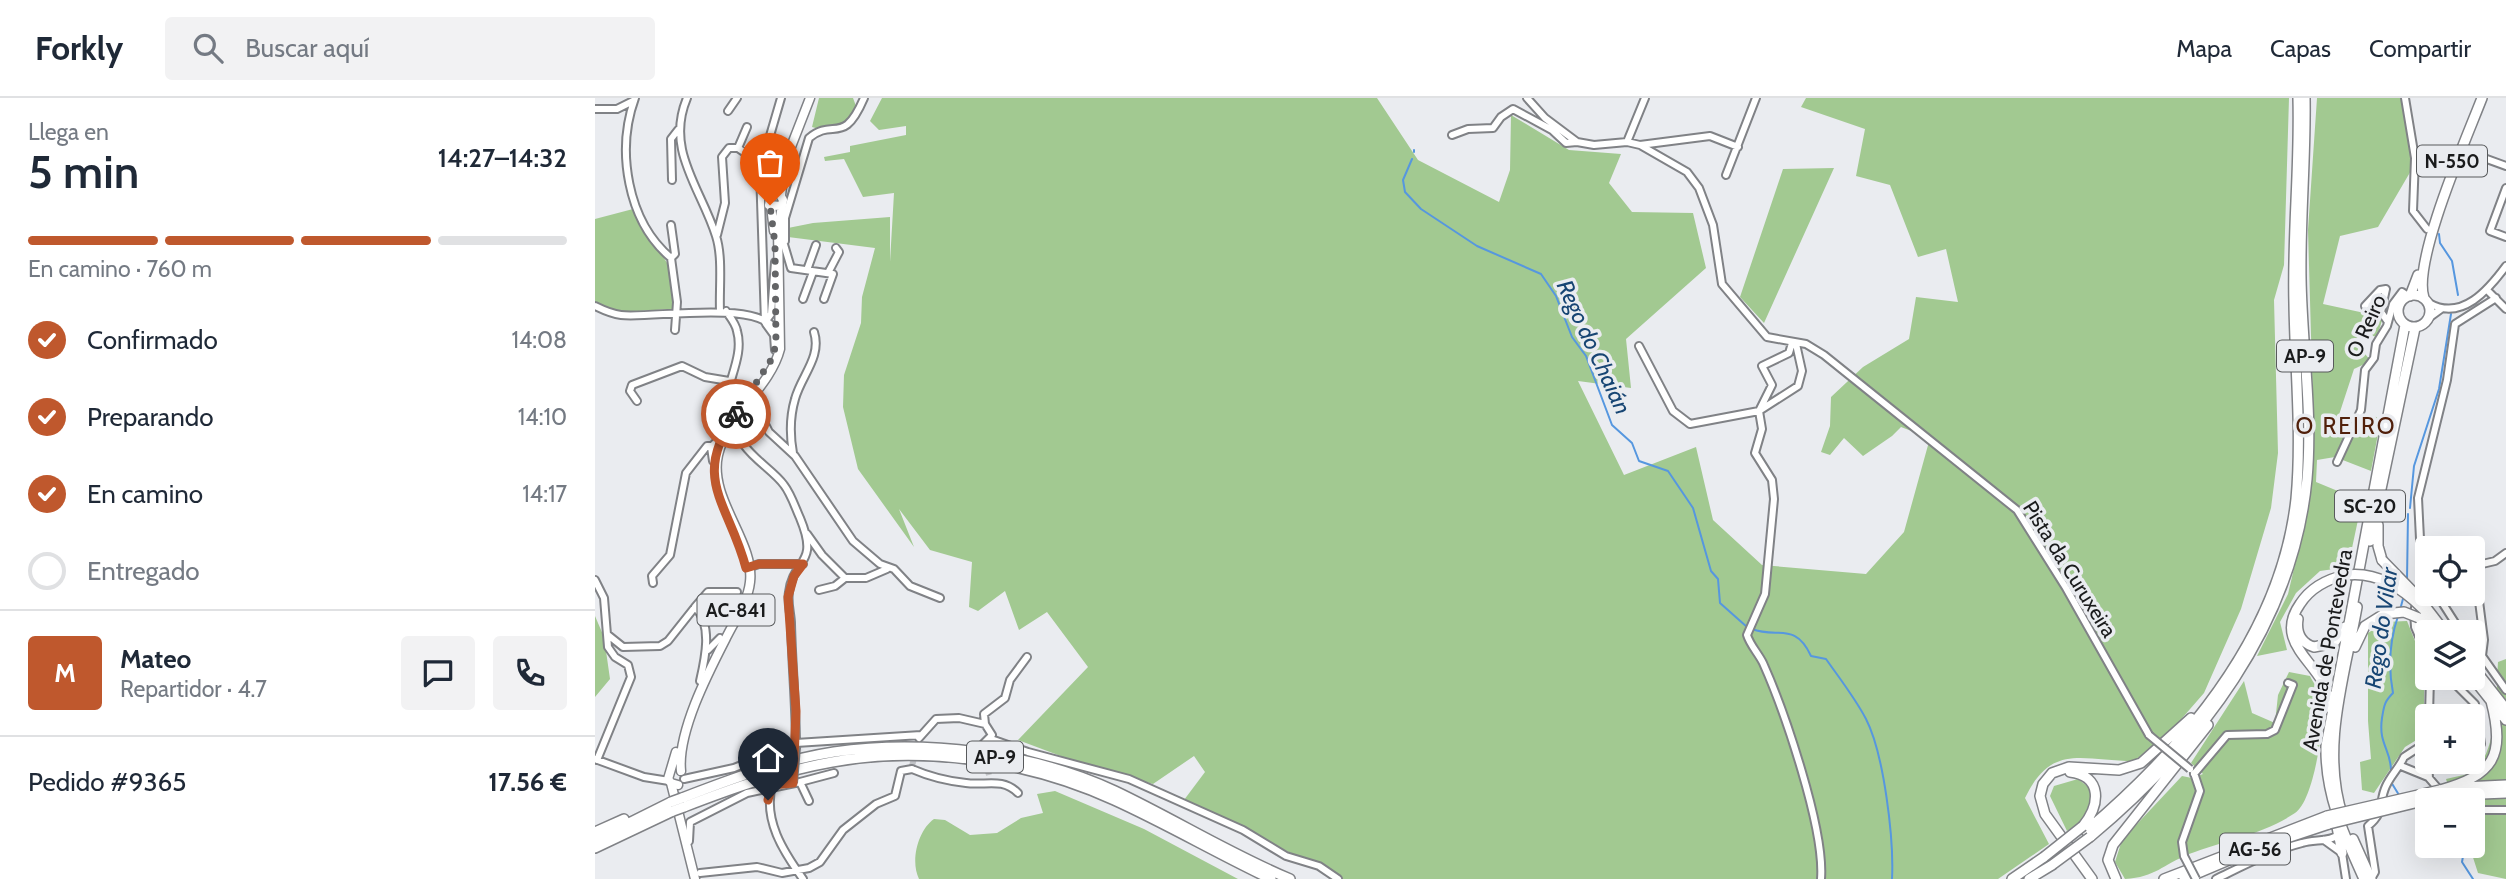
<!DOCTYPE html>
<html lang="es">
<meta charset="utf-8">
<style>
:root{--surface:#fff;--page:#f2f2f3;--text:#1f2937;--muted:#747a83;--line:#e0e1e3;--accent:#bf582d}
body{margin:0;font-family:Cabin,sans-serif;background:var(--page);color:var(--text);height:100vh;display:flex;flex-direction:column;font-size:26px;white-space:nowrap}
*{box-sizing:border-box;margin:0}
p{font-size:23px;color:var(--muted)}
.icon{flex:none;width:38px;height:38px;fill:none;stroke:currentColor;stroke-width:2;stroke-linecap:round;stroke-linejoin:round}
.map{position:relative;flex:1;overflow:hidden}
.details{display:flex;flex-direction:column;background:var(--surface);width:595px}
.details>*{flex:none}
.fabs{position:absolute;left:1820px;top:438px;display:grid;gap:14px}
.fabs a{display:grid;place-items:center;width:70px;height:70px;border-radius:7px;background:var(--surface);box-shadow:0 7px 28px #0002;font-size:35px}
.pin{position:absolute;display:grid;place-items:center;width:60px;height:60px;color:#fff;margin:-72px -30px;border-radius:50% 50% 50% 0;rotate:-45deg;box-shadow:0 0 7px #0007}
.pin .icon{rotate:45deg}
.courier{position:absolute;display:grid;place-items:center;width:70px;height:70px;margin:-35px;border:5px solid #bf582d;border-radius:50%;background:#fff;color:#222;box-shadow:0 2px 9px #0007}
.headline em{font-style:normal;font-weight:600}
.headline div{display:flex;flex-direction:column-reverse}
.headline{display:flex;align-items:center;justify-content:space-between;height:119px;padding:0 28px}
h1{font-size:46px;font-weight:600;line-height:52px}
.bar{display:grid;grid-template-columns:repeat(4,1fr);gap:10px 7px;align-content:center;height:84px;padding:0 28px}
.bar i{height:9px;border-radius:5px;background:var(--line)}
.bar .current{background:var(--accent)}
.bar p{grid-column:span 4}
.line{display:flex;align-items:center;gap:18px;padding:0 28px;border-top:2px solid var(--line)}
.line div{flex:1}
.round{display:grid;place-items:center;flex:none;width:74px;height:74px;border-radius:7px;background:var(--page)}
ol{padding:0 28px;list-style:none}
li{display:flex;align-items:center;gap:21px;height:77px}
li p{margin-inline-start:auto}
li .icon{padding:7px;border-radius:50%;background:var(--accent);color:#fff;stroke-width:4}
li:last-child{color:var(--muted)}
li i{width:38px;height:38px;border:4px solid var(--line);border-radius:50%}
header{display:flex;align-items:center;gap:42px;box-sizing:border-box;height:98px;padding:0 35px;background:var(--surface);border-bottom:2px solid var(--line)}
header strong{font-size:33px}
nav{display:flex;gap:38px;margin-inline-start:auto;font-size:24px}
.search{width:490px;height:63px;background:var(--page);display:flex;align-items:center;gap:18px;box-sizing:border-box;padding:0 24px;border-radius:7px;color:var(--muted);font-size:26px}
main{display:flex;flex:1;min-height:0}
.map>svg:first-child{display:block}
.green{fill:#a2c991}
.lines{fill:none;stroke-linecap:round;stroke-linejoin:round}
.stream{stroke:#5697df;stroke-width:2}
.minor-tunnel{stroke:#c0c2c6;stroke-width:6;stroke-dasharray:6 3;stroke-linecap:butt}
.minor-casing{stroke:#808286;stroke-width:10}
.major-casing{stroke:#808286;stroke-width:11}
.highway-casing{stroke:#808286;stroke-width:12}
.minor{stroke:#fff;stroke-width:6}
.major{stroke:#fff;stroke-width:8}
.highway{stroke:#fff;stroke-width:9}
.minor-bridge-casing{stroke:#808286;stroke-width:10;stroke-linecap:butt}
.highway-bridge-casing{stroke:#808286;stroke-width:12;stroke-linecap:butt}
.minor-bridge{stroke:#fff;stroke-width:6}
.highway-bridge{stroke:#fff;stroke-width:9}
.done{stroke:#636466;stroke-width:7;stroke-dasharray:0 12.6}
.route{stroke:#bf582d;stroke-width:9}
.labels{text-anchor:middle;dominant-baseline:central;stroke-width:7;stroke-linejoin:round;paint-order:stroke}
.shield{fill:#eaecf0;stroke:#585a5c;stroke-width:2}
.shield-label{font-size:19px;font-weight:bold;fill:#1a1b1c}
.street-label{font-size:21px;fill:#1a1b1c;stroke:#eaecf0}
.water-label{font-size:23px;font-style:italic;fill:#174573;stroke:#eaecf0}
.neighbourhood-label{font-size:23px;letter-spacing:2px;fill:#51200b;stroke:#eaecf0}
</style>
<header>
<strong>Forkly</strong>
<div class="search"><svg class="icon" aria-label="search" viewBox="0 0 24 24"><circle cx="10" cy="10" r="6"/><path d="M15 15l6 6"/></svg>Buscar aquí</div>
<nav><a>Mapa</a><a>Capas</a><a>Compartir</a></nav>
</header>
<main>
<section class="details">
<div class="headline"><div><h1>5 min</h1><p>Llega en</p></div><em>14:27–14:32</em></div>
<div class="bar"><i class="current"></i><i class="current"></i><i class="current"></i><i></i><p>En camino · 760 m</p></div>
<ol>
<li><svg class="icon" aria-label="check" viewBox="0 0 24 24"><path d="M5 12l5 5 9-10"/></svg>Confirmado<p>14:08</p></li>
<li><svg class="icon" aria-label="check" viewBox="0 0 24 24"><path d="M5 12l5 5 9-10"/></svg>Preparando<p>14:10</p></li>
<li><svg class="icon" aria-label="check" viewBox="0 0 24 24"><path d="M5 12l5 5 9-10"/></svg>En camino<p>14:17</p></li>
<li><i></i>Entregado</li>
</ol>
<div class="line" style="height:126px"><b class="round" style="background:var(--accent);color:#fff">M</b><div><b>Mateo</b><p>Repartidor · 4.7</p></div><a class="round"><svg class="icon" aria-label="chat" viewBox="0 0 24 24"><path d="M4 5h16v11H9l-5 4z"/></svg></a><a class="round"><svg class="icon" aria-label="phone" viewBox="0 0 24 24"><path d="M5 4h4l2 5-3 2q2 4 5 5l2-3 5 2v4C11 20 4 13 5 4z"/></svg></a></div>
<div class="line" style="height:91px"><div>Pedido #9365</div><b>17.56 €</b></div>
</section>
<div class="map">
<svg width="1911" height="781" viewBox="0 0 1911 781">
<rect width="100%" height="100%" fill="#eaecf0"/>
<path class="green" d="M 224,0 L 258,0 L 261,8 L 251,26 L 224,31 L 217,29 Z
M 287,0 L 782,0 L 823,62 L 904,104 L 915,72 L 916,17 L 974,52 L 1026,56 L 1014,85 L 1037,114 L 1098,115 L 1111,170 L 1031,241 L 1036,290 L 983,283 L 1029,377 L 1101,349 L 1118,422 L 1167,467 L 1271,476 L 1309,434 L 1335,340 L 1306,329 L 1297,338 L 1268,358 L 1249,340 L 1235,357 L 1226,354 L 1235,328 L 1236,299 L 1268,269 L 1314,241 L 1321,199 L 1363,204 L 1351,151 L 1323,159 L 1295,87 L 1261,78 L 1270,31 L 1206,9 L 1211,0 L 1694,0 L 1689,167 L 1679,202 L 1683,355 L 1676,410 L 1646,511 L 1609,595 L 1575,634 L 1539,663 C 1487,663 1457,644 1430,700 L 1454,746 L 1403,781 L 748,781 L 589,702 L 610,674 L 599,658 L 558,686 L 479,663 L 423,642 L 493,569 L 452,514 L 424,532 L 410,493 L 383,513 L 374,509 L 377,464 L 335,452 L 304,411 L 319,449 L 263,371 L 248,309 L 249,277 L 266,225 L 267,199 L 280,150 L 193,139 L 193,130 L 218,125 L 295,119 L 295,164 L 299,95 L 268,99 L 249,61 L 230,63 L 229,59 L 255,54 L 255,48 L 311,37 L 311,28 L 284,32 L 275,23 Z
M 1722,0 L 1808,0 L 1817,71 L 1783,129 L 1745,138 L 1728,206 L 1788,219 L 1782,239 L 1767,235 L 1759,243 L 1776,263 L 1759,271 L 1741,326 L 1760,327 L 1771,317 L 1786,320 L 1776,373 L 1740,359 L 1722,362 L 1721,384 L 1767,403 L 1753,469 L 1725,473 L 1701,495 L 1685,524 L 1692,552 L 1662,558 L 1693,496 L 1712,415 L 1719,342 L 1713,132 Z
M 1239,70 L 1169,225 L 1145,199 L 1188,71 Z
M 38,111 L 74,168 L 78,211 L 26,214 L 0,205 L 0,121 Z
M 0,518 L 9,539 L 15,581 L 0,599 Z
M 1812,523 L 1830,568 L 1828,638 L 1810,649 L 1779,695 L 1767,692 L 1765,664 L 1776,661 L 1773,623 L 1773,535 L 1790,524 Z
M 1911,561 L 1911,781 L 1883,775 L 1874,747 L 1878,747 L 1878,702 L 1858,702 L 1851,681 C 1858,679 1866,678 1873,676 C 1904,663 1901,592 1903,564 Z
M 1694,574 L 1715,578 C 1718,585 1726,594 1727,602 C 1730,625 1719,703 1700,715 C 1669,736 1628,743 1594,756 C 1567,767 1561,779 1530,781 L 1520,764 L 1527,742 L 1587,678 L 1597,680 L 1608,676 L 1596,665 L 1649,583 L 1657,615 L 1680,625 L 1683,597 Z
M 1483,681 L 1496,691 C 1500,710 1488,723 1472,733 L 1455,698 L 1459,688 Z
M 460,693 L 549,731 L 643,781 L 324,781 C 315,763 323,732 339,721 L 350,722 L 375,737 L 402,735 L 426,720 L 448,715 L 442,696 Z"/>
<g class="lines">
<path class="stream" d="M 819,54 L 819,52
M 817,61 L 808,82 L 810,94 L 826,111 L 882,148 L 946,176 L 961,198 L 977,239 L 991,258 L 1017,327 L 1037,345 L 1044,363 L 1073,373 L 1098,410 L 1116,473 L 1123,481 L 1125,505 L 1152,529
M 1844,136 L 1845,145 L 1857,163 L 1863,197
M 1815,410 L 1819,368 L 1844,291 L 1856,216
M 1812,482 L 1813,416
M 1805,512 L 1809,497
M 1157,531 C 1182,541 1200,523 1216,558 L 1231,561 C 1245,581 1260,600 1271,621 C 1289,656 1299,741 1297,781
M 1796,675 C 1797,652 1783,647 1787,620 C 1789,608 1789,604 1798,595 C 1793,569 1795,542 1803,518
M 1796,684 L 1804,697
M 1870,747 L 1867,764 L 1878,781"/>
<path class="minor-tunnel" d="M 390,663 L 394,677
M 317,668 L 324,641"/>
<g class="minor-casing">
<path id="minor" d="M 40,0 C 21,52 32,123 76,160
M 92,0 C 70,52 106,90 121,138 C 128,160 124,190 125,213
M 932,0 L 950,20 L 982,44 L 999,47 L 1032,44 L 1045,47 L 1092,74 L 1104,90 L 1118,127 L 1127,186 L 1172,239 L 1211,246 L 1229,257 L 1422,412 L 1471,490 L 1554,637
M 1810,0 L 1820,60 L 1818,113 L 1832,131
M 0,11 L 22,11 L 38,3
M 133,13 L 142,0
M 152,29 L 143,50 L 165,65
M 857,37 L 873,31 L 898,30 L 906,19 L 918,11 L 957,32 L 971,45 L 982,44
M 1032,44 L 1050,0
M 1045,47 L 1115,38 L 1143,49
M 1867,52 L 1911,68
M 1131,77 L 1161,0
M 77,82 L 76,41 L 83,32
M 164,83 L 174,87 L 183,75
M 1911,90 L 1895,133 L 1911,139
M 76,127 L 80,156 L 76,160 L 82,204 L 80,232
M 122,137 L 130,105 L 127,59 L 134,50 L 143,50
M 188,143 L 196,170 L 238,176 L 229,201
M 190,143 L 190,120 L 214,40 C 239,19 248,49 269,0
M 212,172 L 221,147
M 233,175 L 244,154 L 241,150
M 1893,193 L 1911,211
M 208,201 L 218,174
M 1834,205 C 1867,224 1894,191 1911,168
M 0,208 C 8,212 17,216 26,217 C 58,221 170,199 184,237
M 1770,208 L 1785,192 L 1791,191 L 1786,214 L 1793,224
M 131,213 C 135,219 141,226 142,233 C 151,264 122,295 133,327
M 1835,219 L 1846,211
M 170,224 L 165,72 L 186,0
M 170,224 L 176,216 L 180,164
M 171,226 L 179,237 L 180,252
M 1197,245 L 1194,255 L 1167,268 L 1177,287 L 1164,313 L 1167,331 L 1160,355 L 1177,382 L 1179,401 L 1170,496 L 1152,537 C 1155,547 1163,555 1168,565 C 1189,612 1230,731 1226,781
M 1044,248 L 1078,313 L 1095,326 L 1164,313 L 1203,288 L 1207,273 L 1201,246
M 162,296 L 159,305 L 174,334 L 200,358 L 258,443 L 285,466 L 299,471 L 315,488 L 345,500
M 42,303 L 35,293 L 37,287 L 87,268 L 110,279 L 134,283
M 144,320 C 135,350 175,367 189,387 C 196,396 200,409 205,420 C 225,468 198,460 194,494 C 192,505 196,516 196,526 C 197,567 201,608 201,649
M 198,355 C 195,338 195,318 200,301 C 206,278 227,259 219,234
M 118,363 L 116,349 L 126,339
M 1742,364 L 1766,312 L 1770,272 L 1779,260 L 1781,246 L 1792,228 L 1798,206 L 1807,194 L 1813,198
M 212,436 L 227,457 L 250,480 L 271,480 L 292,471
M 152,470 L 164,466 L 208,466
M 0,482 L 9,500 L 13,549 L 20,559 L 33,567 L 36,579 L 2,662
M 58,485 L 57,478 L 75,457 L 91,375 L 112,348 L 124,348
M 224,492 L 240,488 L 250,480
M 1841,495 L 1866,534
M 100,509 L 113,494 L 142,494
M 13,537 L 28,549 L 65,548 L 73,543 L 100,509 C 118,527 110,561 105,583
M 113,552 L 125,540
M 1832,557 L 1820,529 L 1819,514 L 1827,482 L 1823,400 L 1852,282 L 1860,226 L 1901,200
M 1878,557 L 1887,558 L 1911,592
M 1887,558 L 1889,542 L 1880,472 L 1883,467 L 1900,463 L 1911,455
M 1853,579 L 1880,606 L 1886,646
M 1834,618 L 1835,579
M 324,640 L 341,621 L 364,620 L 390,626
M 396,641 L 433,654 L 534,681 L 648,732 L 691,758 L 724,768 L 743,781
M 386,648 L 397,637 L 390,626 L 389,616 L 410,600 L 415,582 L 432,559
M 1832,648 L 1834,680 L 1846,694
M 0,661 L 49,679 L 74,683
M 1806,668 L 1833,679
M 317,671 C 333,678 352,683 371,685 C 390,688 407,679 423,695
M 1599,676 L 1632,637 L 1672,636 L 1680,632 L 1698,587 L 1693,585
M 89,681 L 139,670 L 201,645 L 326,637
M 205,684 L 239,675
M 177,687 C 168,722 188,753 208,781
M 1878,712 L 1911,712
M 1729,742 L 1747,755 L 1751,781
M 94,743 L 95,724 L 152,695 L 205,684 L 214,703
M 1589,758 L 1587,744 L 1605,693 L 1599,675
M 105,775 L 162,769 L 187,775 L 214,770 L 225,764 L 248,732 L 281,706 L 300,698 L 306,673 L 317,671
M 1621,781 C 1650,767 1676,753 1707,745 C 1718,741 1735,744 1743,737
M 1776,781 L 1780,774 L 1773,728 C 1791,713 1783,705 1791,688 C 1796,677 1804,670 1809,659 L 1832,644"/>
</g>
<g class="major-casing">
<path id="major" d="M 178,95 L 215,0
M 186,97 L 189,72
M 176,108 L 179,133
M 81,654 L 73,681 L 76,685 L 83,687
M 86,673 C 82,634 114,573 132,538 C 140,522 153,503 155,484 C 160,443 113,401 123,357 C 132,317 175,290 185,251 L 183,131 L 188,102 L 184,95 L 176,96 L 174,107 L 185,108
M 76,685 L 100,781"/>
</g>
<g class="highway-casing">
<path id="highway" d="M1803 213a16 16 0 1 1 32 0a16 16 0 1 1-32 0Z
M 1815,198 L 1823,177
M 1829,200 C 1817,164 1872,39 1887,0
M 1783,427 L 1783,448 L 1787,462
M 1775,443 L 1820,230
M 1830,508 L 1850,534
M 1826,514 L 1841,534
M 1703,521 C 1701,534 1706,545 1719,549 L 1739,545 L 1750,529
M 1760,549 L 1770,528 L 1789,516
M 1878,569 L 1911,611
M 1877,579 L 1911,622
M 1735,610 C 1733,600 1733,592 1727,583 C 1711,557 1682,539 1705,506 C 1716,489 1732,481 1751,477
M 1475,674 C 1508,678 1505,707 1488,728
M 1868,689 L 1911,687
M 1845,692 C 1898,677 1911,659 1896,603
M 1863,697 L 1911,695
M 87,700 C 136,681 187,662 239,654 C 330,641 436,654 520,693 C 579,721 635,756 695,781
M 89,709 C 138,690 186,673 237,664 C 329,647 434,663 519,702 C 572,726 623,756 676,781
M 1748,719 C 1725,651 1750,577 1762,509
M 1742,729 L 1747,755
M 1491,733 C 1590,649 1686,536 1701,401 C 1707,336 1700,272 1699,206 C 1697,137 1705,69 1703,0
M 0,734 L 29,721
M 1495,739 C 1604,648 1698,528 1712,381 C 1718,314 1707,247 1706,180 C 1705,120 1711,60 1710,0
M 1758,741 L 1776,781
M 0,742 L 76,704
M 0,750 L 78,713
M 1417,781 L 1449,759
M 1434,781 L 1457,767
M 1497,781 L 1450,716 L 1445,698 L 1448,686 L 1457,675 L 1474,669 L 1524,672 L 1546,665 L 1596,620
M 1521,781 L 1513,762 L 1518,747 L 1613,627
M 1569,781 L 1732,718
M 1589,781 L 1662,750 L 1734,726
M 1769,781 C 1749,737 1730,697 1731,648 L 1810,227"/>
</g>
<use href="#minor" class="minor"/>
<use href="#major" class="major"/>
<use href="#highway" class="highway"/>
<g class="minor-bridge-casing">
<path id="minor-bridge" d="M 1554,637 L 1595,671
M 198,685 L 201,649
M 1589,758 L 1601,781"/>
</g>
<g class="highway-bridge-casing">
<path id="highway-bridge" d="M 1787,462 L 1822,498
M 1751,477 C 1782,473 1807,490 1828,511
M 1789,516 L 1809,514 L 1824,520
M 1834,702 L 1863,697
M 76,704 L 87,700
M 78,713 L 89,709
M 1732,718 L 1845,692
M 1734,726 L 1832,702
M 1449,759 L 1488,728
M 1457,767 L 1495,739"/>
</g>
<use href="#minor-bridge" class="minor-bridge"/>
<use href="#highway-bridge" class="highway-bridge"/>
</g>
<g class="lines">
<path class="done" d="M 141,316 L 176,262 L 181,247 L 180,146 L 175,107"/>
<path class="route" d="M 141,316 C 95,381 134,405 151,470 L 164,466 L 208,466 L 199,478 L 193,499 L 201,613 L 198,685 L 177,687 L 173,702"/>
</g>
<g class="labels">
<g class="shield">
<rect x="1822" y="47.5" width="70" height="31" rx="5"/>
<rect x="1682" y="242.5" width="56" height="31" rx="5"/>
<rect x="1740" y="392.5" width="70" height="31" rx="5"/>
<rect x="102.5" y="496.5" width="77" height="31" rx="5"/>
<rect x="372" y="643.5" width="56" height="31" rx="5"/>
<rect x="1625" y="735.5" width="70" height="31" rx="5"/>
</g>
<g class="shield-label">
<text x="1857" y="63">N-550</text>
<text x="1710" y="258">AP-9</text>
<text x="1775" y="408">SC-20</text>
<text x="141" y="512">AC-841</text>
<text x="400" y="659">AP-9</text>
<text x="1660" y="751">AG-56</text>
</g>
<g class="street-label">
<text transform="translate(1771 228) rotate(-66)">O Reiro</text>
<text transform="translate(1475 471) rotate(58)">Pista da Curuxeira</text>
<text transform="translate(1732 552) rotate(-80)">Avenida de Pontevedra</text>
</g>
<g class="water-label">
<text transform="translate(999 249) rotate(65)">Rego do Chaián</text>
<text transform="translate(1786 530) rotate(-82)">Rego do Vilar</text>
</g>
<g class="neighbourhood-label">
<text x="1751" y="328">O REIRO</text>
</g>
</g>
</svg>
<div class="fabs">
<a><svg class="icon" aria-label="locate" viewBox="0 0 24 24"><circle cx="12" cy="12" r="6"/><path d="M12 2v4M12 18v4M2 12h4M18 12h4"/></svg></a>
<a><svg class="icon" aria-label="layers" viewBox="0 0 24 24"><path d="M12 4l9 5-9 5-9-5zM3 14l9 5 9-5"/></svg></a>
<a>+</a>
<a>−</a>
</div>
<div class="pin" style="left:175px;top:107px;background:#ea580c"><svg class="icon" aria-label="bag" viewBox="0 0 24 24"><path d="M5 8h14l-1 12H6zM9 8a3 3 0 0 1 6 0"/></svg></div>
<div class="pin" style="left:173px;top:702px;background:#1f2937"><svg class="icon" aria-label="home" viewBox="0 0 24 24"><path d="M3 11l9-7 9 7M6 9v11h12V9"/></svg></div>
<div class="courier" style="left:141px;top:316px"><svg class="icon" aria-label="bike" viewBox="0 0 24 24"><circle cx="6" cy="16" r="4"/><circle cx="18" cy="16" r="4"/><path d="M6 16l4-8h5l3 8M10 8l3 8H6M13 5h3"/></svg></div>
</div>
</main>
